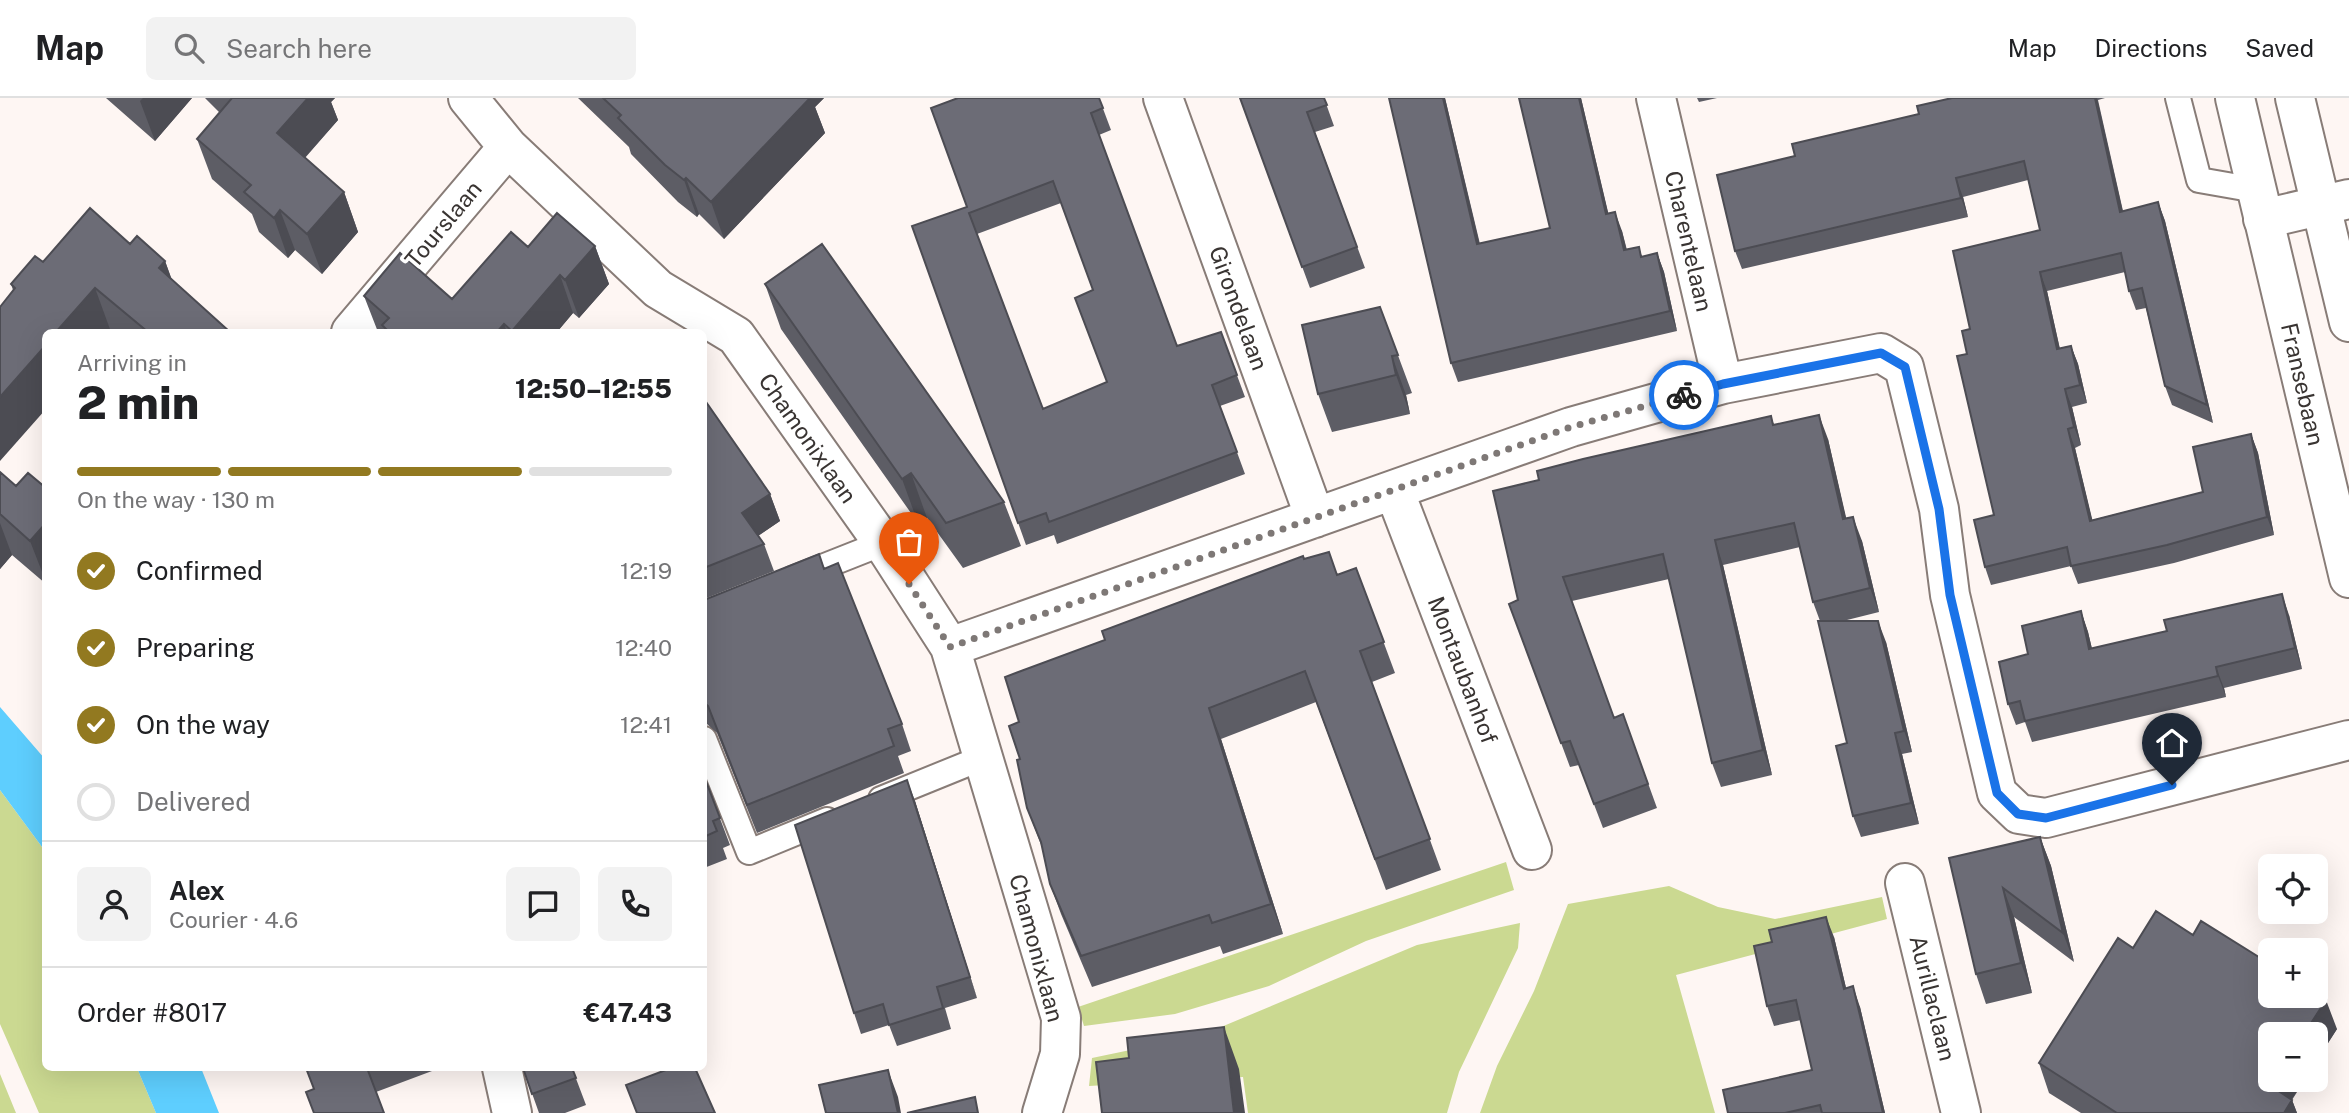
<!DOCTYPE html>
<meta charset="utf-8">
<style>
:root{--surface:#fff;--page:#f2f2f2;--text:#202124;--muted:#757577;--line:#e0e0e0;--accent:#927920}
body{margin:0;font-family:"Public Sans",sans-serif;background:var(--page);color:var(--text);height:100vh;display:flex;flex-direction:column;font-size:26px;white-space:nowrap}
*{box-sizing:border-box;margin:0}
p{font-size:23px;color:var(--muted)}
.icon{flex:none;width:38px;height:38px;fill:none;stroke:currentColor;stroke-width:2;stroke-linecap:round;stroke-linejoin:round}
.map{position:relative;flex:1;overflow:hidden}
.panel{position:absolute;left:42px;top:231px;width:665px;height:742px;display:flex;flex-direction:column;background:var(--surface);border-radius:10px;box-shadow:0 7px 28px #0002}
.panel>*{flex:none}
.tools{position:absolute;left:2258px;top:756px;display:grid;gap:14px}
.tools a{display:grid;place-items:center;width:70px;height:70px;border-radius:10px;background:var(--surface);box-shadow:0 7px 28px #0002;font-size:35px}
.pin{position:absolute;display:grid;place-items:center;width:60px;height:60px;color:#fff;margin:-72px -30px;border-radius:50% 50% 50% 0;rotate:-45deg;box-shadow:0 0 7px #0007}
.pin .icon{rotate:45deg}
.courier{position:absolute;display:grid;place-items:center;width:70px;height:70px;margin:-35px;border:5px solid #1a73e8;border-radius:50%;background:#fff;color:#222;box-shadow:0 2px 9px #0007}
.head em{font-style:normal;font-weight:800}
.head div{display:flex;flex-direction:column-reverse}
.head{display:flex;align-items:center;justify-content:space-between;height:119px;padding:0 35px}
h1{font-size:46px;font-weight:800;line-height:52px}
.bar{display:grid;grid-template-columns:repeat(4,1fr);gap:10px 7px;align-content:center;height:84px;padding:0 35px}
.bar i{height:9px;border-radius:5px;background:var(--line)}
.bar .selected{background:var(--accent)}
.bar p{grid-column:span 4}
.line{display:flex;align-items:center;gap:18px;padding:0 35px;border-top:2px solid var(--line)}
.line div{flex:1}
.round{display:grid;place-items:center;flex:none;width:74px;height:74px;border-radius:10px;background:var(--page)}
ol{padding:0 35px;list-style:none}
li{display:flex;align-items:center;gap:21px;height:77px}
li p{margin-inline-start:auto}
li .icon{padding:7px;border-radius:50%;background:var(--accent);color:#fff;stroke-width:4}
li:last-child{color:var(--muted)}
li i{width:38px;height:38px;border:4px solid var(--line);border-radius:50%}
header{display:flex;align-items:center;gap:42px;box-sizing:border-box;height:98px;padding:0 35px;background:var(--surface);border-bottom:2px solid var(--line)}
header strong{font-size:33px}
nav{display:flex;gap:38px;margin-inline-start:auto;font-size:24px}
.search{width:490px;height:63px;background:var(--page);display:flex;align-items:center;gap:18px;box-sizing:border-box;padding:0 24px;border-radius:10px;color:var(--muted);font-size:26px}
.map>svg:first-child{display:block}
.green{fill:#cbd991}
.water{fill:#5ecefe}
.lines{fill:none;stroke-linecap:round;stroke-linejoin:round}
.lane-casing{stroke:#887c77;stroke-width:28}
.street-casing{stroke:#887c77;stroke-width:42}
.secondary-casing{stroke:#887c77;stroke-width:42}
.lane{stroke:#fff;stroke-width:24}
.street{stroke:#fff;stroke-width:38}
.secondary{stroke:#fff;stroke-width:38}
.wall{fill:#5d5d65;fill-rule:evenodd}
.shaded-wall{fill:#4c4c53}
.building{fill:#6c6c76;stroke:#4c4c53;stroke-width:2;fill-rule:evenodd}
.done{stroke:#7e7876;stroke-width:7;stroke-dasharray:0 12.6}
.route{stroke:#1a73e8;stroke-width:9}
.labels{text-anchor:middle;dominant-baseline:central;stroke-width:7;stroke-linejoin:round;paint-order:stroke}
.street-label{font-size:23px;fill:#393432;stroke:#fff}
</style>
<header>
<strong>Map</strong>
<div class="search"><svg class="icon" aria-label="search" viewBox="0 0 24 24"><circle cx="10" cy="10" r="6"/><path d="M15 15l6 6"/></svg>Search here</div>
<nav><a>Map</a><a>Directions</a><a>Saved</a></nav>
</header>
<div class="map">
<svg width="2349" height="1015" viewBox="0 0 2349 1015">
<rect width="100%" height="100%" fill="#fef6f3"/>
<path class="green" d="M 0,692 L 45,753 L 46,970 L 137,970 L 156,1015 L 39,1015 L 0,926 Z
M 1506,764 L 1514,792 L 1366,843 L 1269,888 L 1175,916 L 1084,928 L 1078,909 Z
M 1669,788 L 1718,809 L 1775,821 L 1882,799 L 1887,821 L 1676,877 L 1715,1015 L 1480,1015 L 1497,968 L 1534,893 L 1568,806 Z
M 1520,825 L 1518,850 L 1459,974 L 1447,1015 L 1248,1015 L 1243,979 L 1089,988 L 1092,960 L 1202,937 L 1417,847 Z
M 0,976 L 16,1015 L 0,1015 Z"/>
<path class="water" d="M 0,609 L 45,661 L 45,753 L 0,692 Z
M 137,970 L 201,970 L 219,1015 L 156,1015 Z"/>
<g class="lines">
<g class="lane-casing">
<path id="lane" d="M 2178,0 L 2199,82 L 2256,92
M 792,481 L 883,445
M 704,641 L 749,754 L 827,722
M 881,701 L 982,660"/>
</g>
<g class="street-casing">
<path id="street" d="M 468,0 L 508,49 L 658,191 L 736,238 L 883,445 L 950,549 L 1061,920 L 1060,956 L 1042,1015
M 1163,0 L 1315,420
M 1656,0 L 1723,286
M 2263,121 L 2349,101
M 351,234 L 508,49
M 1394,392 L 1532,752
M 950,549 L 1571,329 L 1723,286 L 1881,255 L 1904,269 L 1939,411 L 1950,497 L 1997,695 L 2019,716 L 2046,720 L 2349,642
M 1905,785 L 1961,1015
M 502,970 L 512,1015"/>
</g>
<g class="secondary-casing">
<path id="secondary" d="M 2235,0 L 2349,480
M 2295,0 L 2349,224"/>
</g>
<use href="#lane" class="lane"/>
<use href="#street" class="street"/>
<use href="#secondary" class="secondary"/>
</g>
<path class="wall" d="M 106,0 L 192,0 L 155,43 Z
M 205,0 L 335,0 L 331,4 L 338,22 L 305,60 L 344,94 L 358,134 L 322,176 L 295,152 L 288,160 L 259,134 L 252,116 L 212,81 L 197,41 L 220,15 Z
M 578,0 L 824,0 L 815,9 L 825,35 L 724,141 L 699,116 L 697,119 L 678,104 L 631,56 L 629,49 Z
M 1099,0 L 1111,32 L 1099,37 L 1177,248 L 1221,234 L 1245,299 L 1220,308 L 1245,376 L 1057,446 L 1054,437 L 1026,447 L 912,128 L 967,109 ZM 1061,105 L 1093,192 L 1107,284 L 1043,311 L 977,136 Z
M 1240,0 L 1324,0 L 1334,28 L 1315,34 L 1365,170 L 1310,190 Z
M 1389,0 L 1445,0 L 1480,146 L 1550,130 L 1519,0 L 1581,0 L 1608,115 L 1622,133 L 1627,152 L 1639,149 L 1642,159 L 1657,155 L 1664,174 L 1677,233 L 1458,284 L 1451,265 Z
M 1697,0 L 1717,0 L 1699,4 Z
M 1952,0 L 2105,0 L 2098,2 L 2123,113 L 2158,104 L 2165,123 L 2213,325 L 2172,307 L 2165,288 L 2146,210 L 2136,212 L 2129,193 L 2125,174 L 2047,193 L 2060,251 L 2071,248 L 2078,266 L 2087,305 L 2072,309 L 2081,347 L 2075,350 L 2092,422 L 2203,394 L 2251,336 L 2258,355 L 2274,437 L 2174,465 L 2078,486 L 2071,468 L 1991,487 L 1985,469 L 1994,417 L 1967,256 L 1970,231 L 2040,132 L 2028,82 L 1963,99 L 1968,119 L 1742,171 L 1735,153 L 1795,58 L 1919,16 Z
M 130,146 L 165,163 L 172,182 L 230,234 L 46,234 L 13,192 L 11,186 Z
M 595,148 L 609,186 L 579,220 L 573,215 L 557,234 L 378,234 L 364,198 L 452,201 Z
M 765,186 L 1004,404 L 1021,448 L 963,470 L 927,420 L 918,425 L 781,231 Z
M 1380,209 L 1412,295 L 1406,297 L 1410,316 L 1332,334 L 1318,296 Z
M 704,301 L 770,396 L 780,423 L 758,438 L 764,446 L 774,473 L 704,501 Z
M 1771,318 L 1774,327 L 1828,341 L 1846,421 L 1862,443 L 1879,514 L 1843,523 L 1886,544 L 1912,654 L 1902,656 L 1919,726 L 1861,739 L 1853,718 L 1847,645 L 1820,523 L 1813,504 L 1800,449 L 1723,467 L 1772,677 L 1721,689 L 1712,665 L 1669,481 L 1572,503 L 1614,620 L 1623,616 L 1657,710 L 1603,730 L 1579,667 L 1570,669 L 1509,506 L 1518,502 L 1539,382 Z
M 0,374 L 16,388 L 46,390 L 46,486 L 12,457 L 0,471 Z
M 1304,461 L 1337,477 L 1356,470 L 1395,575 L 1372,584 L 1441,772 L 1386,792 L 1316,604 L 1221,641 L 1283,836 L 1223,856 L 1220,848 L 1092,889 L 1061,816 L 1050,786 L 1043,752 L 1027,710 L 1020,661 L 1019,624 L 1105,542 Z
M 824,471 L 902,626 L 911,653 L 898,658 L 904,675 L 757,735 L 717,635 L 707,626 L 704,628 L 704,502 Z
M 2081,513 L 2088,534 L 2092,551 L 2289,517 L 2302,571 L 2224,590 L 2226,599 L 2032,644 L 2025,624 L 2016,627 L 2008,606 L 2028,556 Z
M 704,678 L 730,747 L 723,750 L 727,761 L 704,770 Z
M 915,703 L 977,900 L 945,910 L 951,931 L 897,948 L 889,927 L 861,936 L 854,915 Z
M 2040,739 L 2051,768 L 2074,864 L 2014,819 L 2032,895 L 1986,906 L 1976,876 L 1949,760 Z
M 1834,839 L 1846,890 L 1860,909 L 1885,1015 L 1728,1015 L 1812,972 L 1801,922 L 1774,928 L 1767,908 Z
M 2133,850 L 2337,931 L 2292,1002 L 2297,1015 L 2081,1015 L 2049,995 L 2039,965 Z
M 306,970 L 440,970 L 376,994 L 314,991 Z
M 523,970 L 572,970 L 586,1007 L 565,1015 L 539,1015 Z"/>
<path class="shaded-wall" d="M 143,0 L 192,0 L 155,43 L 140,3 Z
M 308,0 L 335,0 L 331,4 L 338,22 L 291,75 L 277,35 Z
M 801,0 L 824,0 L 815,9 L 825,35 L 724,141 L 711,104 Z
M 1443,0 L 1445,0 L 1484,165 L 1477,146 Z
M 1579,0 L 1581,0 L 1613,135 L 1606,116 Z
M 2095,0 L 2097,0 L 2127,132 L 2120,114 Z
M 686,80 L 699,116 L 697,119 L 684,82 Z
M 1956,80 L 1963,99 L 1968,119 L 1961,100 Z
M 344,94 L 358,134 L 322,176 L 307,136 Z
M 2158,104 L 2165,123 L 2213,325 L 2207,307 Z
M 280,112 L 295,152 L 288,160 L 274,120 Z
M 1615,114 L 1622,133 L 1631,171 L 1624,152 Z
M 595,148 L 609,186 L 579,220 L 565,182 Z
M 1657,155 L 1664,174 L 1677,233 L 1670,213 Z
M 165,163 L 181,208 L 159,170 Z
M 2040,174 L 2047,193 L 2064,270 L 2057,251 Z
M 560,177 L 573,215 L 557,234 L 512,234 L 512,233 Z
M 95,190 L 111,234 L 56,234 Z
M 504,226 L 507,234 L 497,234 Z
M 46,247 L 46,311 L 0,363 L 0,299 Z
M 2071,248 L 2078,266 L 2087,305 L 2080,287 Z
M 1392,258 L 1406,297 L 1410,316 L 1396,277 Z
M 2065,291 L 2072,309 L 2081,347 L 2074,329 Z
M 1819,317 L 1828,341 L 1852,445 L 1843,421 Z
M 2068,331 L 2075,350 L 2097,441 L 2090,423 Z
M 2251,336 L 2258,355 L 2274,437 L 2267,419 Z
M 911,375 L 927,420 L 918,425 L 902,381 Z
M 770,396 L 780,423 L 752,442 L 742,415 Z
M 1853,419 L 1862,443 L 1879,514 L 1870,490 Z
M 0,425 L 12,457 L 0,471 Z
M 46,425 L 46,484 L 30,443 Z
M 1715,442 L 1723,467 L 1772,677 L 1763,652 Z
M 2282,496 L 2289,517 L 2302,571 L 2295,550 Z
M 2081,513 L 2088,534 L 2097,572 L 2089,551 Z
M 1878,523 L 1886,544 L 1912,654 L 1904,633 Z
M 2216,569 L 2224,590 L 2226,599 L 2218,578 Z
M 1209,610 L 1221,641 L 1283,836 L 1271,806 Z
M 1895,635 L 1902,656 L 1919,726 L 1911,705 Z
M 907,682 L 915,703 L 977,900 L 970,879 Z
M 2040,739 L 2051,768 L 2074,864 L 2063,835 Z
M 2003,790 L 2014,819 L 2032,895 L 2021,865 Z
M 1826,819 L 1834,839 L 1851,911 L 1844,891 Z
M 1853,888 L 1860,909 L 1885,1015 L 1883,1015 Z
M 2326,902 L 2337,931 L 2315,965 L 2315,936 L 2304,936 Z
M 1224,929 L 1239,971 L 1245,1015 L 1234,1015 Z
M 888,972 L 898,999 L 901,1015 L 898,1015 Z
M 2275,982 L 2304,982 L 2283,1015 L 2271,988 Z
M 2292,1002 L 2297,1015 L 2284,1015 Z"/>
<path class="building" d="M 232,0 L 308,0 L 277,35 L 344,94 L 307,136 L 280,112 L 274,120 L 244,94 L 251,87 L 197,41 Z
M 603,0 L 810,0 L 711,104 L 686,80 L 684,82 L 665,67 L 618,20 L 621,17 Z
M 958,0 L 1099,0 L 1103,10 L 1091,15 L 1177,248 L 1221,234 L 1237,277 L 1212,287 L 1237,354 L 1049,424 L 1046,415 L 1018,425 L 912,128 L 967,109 L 931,10 ZM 1053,83 L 1093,192 L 1075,200 L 1107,284 L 1043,311 L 969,115 Z
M 1240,0 L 1324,0 L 1327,7 L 1307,14 L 1357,149 L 1302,169 Z
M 1389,0 L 1443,0 L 1477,146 L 1550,130 L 1519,0 L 1579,0 L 1606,116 L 1615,114 L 1624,152 L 1639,149 L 1641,159 L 1657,155 L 1670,213 L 1451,265 Z
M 1952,0 L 2095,0 L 2120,114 L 2158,104 L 2207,307 L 2165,288 L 2142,190 L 2129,193 L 2121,155 L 2040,174 L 2057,251 L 2071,248 L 2080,287 L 2065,291 L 2074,329 L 2068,331 L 2090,423 L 2203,394 L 2193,349 L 2251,336 L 2267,419 L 2167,447 L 2071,468 L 2067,449 L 1985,469 L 1974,422 L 1994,417 L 1957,258 L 1967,256 L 1962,233 L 1970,231 L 1953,153 L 2040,132 L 2024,63 L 1956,80 L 1961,100 L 1735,153 L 1717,77 L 1795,58 L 1792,46 L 1919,16 L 1917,8 Z
M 90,110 L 130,146 L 137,138 L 165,163 L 159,170 L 230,234 L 148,234 L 95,190 L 56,234 L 46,234 L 46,247 L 0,299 L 0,209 L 15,190 L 11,186 L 35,158 L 43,164 Z
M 557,115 L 595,148 L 565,182 L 560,177 L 512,233 L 504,226 L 497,234 L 383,234 L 386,231 L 382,227 L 389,220 L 364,198 L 400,155 L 452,201 L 511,134 L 528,149 Z
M 822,146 L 1004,404 L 946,425 L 911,375 L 902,381 L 765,186 Z
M 1380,209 L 1398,257 L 1392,258 L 1396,277 L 1318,296 L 1302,227 Z
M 704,301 L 770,396 L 742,415 L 764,446 L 704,470 Z
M 1819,317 L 1843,421 L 1853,419 L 1870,490 L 1813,504 L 1794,425 L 1715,442 L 1763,652 L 1712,665 L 1663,456 L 1563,479 L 1614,620 L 1623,616 L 1648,686 L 1594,706 L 1570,643 L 1561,645 L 1509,506 L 1518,502 L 1493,393 L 1539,382 L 1537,373 L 1583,361 L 1771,318 L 1773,327 Z
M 0,374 L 16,388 L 28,375 L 46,390 L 46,425 L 30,443 L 0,416 Z
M 1329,454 L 1337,477 L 1356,470 L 1384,544 L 1360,553 L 1430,741 L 1375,761 L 1305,573 L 1209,610 L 1271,806 L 1212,825 L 1209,817 L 1081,858 L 1050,786 L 1041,744 L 1027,710 L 1017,662 L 1020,661 L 1009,628 L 1019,624 L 1005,579 L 1105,542 L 1102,533 L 1303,458 L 1304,461 Z
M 819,456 L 824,471 L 838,465 L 902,626 L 888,631 L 894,648 L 747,707 L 708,608 L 704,605 L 704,502 Z
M 2282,496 L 2295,550 L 2216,569 L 2218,578 L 2025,623 L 2020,603 L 2008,606 L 1999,564 L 2028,556 L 2022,528 L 2081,513 L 2089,551 L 2167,533 L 2164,522 Z
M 1818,523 L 1878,523 L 1904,633 L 1895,635 L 1911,705 L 1853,718 L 1836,648 L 1847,645 Z
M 704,678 L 720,720 L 713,723 L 717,733 L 704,739 Z
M 907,682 L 970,879 L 937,889 L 943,910 L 889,927 L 883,906 L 854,915 L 795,727 Z
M 2040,739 L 2063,835 L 2003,790 L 2021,865 L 1976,876 L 1949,760 Z
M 2156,813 L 2193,837 L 2201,823 L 2270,866 L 2270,898 L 2315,898 L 2315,895 L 2326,902 L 2304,936 L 2270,936 L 2270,982 L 2275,982 L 2271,988 L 2292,1002 L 2284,1015 L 2117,1015 L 2039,965 L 2118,840 L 2133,850 Z
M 1826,819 L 1844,891 L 1853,888 L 1883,1015 L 1822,1015 L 1820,1007 L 1785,1015 L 1728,1015 L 1723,992 L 1812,972 L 1796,902 L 1767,908 L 1754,848 L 1772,844 L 1769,832 Z
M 1224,929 L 1234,1015 L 1102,1015 L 1096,964 L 1129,960 L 1127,940 Z
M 306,970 L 367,970 L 384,1015 L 314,1015 L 306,994 L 314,991 Z
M 523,970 L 572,970 L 576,980 L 532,996 Z
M 671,970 L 695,970 L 715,1015 L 637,1015 L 626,987 Z
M 888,972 L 898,1015 L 826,1015 L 819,987 Z
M 975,999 L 978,1015 L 907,1015 Z"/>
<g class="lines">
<path class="done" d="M 909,486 L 950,549 L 1571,329 L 1684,297"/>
<path class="route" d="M 1684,297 L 1723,286 L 1881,255 L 1905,269 L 1939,411 L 1950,497 L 1997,695 L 2018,716 L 2046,720 L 2172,687"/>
</g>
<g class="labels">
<g class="street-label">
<text transform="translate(443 126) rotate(-50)">Tourslaan</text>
<text transform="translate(1689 143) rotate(77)">Charentelaan</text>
<text transform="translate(1239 210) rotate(70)">Girondelaan</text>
<text transform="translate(2303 286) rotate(77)">Fransebaan</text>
<text transform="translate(808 340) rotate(55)">Chamonixlaan</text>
<text transform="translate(1463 572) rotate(69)">Montaubanhof</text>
<text transform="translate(1037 850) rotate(75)">Chamonixlaan</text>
<text transform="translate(1933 900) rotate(76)">Aurillaclaan</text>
</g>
</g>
</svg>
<div class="tools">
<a><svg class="icon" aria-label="locate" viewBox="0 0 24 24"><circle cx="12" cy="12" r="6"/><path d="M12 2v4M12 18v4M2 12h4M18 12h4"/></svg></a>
<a>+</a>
<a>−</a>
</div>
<div class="pin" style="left:909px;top:486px;background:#ea580c"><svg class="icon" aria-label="bag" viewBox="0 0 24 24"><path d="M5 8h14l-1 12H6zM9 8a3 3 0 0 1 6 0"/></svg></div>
<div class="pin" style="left:2172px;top:687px;background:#1f2937"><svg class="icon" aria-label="home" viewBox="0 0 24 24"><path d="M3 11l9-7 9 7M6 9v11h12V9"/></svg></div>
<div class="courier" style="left:1684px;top:297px"><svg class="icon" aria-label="bike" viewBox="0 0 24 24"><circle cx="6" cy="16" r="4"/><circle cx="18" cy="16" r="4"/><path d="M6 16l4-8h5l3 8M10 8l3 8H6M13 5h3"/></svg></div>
<section class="panel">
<div class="head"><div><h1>2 min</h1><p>Arriving in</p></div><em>12:50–12:55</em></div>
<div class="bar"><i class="selected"></i><i class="selected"></i><i class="selected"></i><i></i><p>On the way · 130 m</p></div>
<ol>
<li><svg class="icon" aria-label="check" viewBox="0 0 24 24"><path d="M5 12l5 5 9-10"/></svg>Confirmed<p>12:19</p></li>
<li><svg class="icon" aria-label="check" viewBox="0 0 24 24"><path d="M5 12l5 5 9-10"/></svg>Preparing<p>12:40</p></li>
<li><svg class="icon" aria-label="check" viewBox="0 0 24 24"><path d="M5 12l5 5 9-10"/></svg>On the way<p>12:41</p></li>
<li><i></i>Delivered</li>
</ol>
<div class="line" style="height:126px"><a class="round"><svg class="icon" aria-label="person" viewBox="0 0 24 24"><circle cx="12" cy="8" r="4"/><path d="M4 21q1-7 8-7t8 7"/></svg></a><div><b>Alex</b><p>Courier · 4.6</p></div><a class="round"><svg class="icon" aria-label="chat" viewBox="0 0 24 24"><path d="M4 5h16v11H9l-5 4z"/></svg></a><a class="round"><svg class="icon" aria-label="phone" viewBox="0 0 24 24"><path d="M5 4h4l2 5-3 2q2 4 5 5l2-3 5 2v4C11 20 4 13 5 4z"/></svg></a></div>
<div class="line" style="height:91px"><div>Order #8017</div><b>€47.43</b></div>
</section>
</div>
